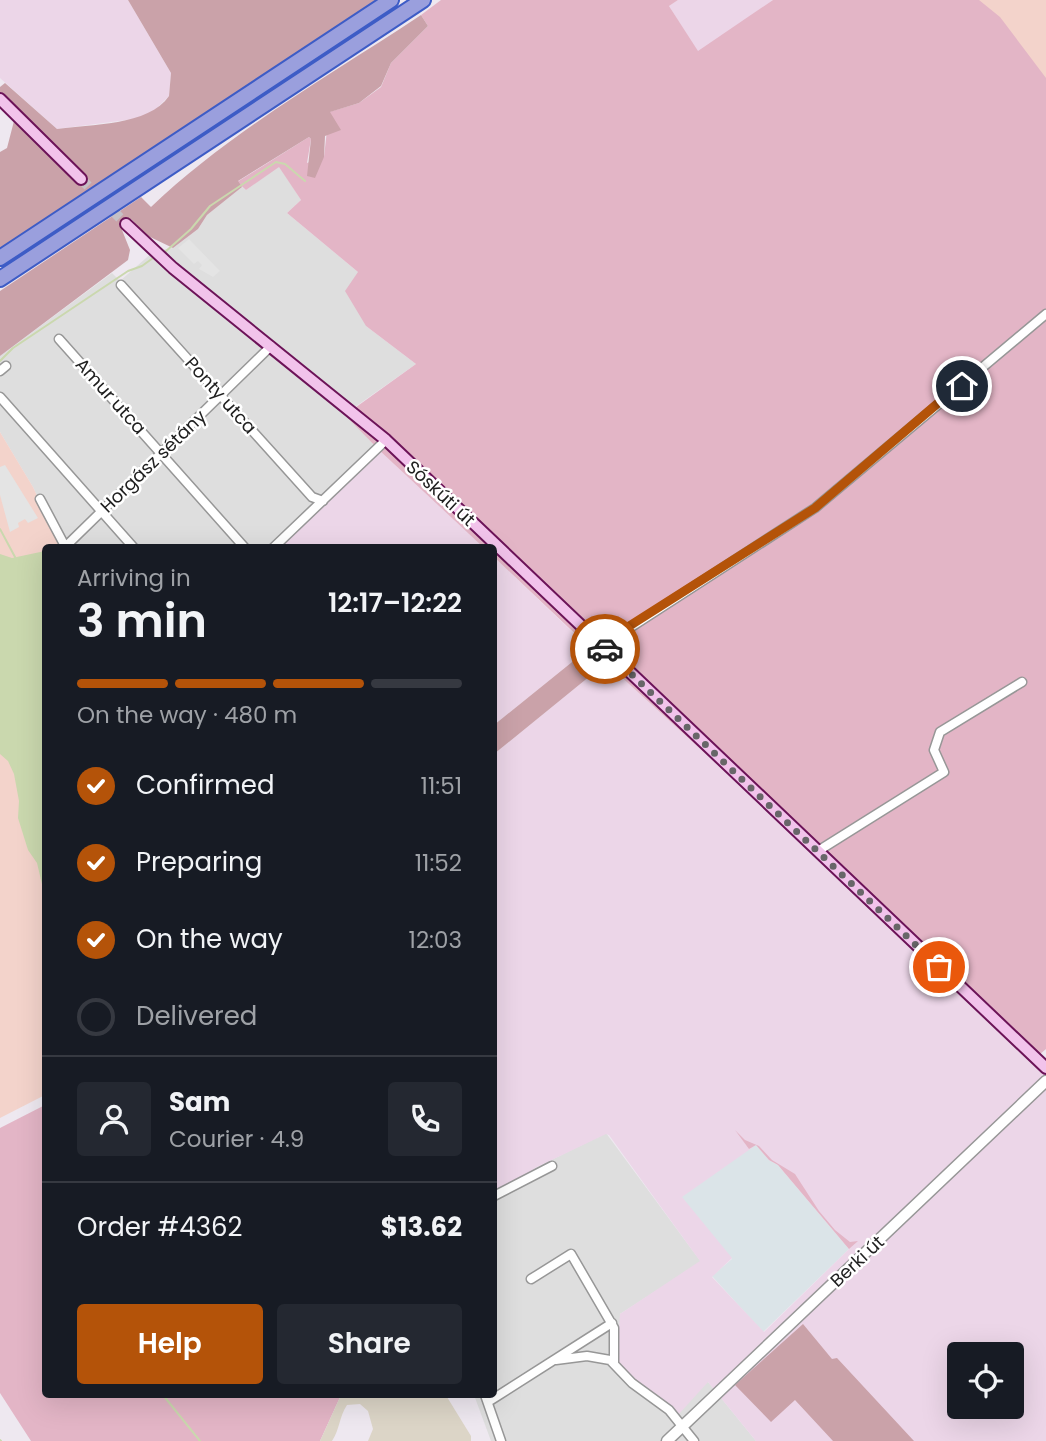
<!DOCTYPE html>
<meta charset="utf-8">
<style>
:root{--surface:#171b24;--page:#242831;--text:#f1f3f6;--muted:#9ea1a6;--line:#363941;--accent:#b45309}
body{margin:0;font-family:Poppins,sans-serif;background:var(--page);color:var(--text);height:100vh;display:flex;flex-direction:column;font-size:26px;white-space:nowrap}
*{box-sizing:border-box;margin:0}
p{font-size:23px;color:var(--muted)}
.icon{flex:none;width:38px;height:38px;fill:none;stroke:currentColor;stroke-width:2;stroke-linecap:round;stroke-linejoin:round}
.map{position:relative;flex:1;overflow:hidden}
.drawer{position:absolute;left:42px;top:544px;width:455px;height:854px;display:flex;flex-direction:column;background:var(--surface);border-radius:7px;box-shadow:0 7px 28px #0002}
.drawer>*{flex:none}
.buttons{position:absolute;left:947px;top:1342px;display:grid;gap:14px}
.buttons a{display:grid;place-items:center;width:77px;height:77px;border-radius:7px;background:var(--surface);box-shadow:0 7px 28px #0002;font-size:35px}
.pin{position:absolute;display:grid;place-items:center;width:60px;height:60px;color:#fff;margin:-30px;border:4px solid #fff;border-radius:50%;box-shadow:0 2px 7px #0007}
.courier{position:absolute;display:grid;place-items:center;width:70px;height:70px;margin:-35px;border:5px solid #b45309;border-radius:50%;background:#fff;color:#222;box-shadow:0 2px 9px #0007}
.summary em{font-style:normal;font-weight:600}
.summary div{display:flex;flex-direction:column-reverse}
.summary{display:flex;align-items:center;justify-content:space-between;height:119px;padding:0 35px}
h1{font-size:46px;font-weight:600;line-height:52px}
.bar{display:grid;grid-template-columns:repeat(4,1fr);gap:10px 7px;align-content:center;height:84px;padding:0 35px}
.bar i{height:9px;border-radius:5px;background:var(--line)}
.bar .active{background:var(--accent)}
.bar p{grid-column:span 4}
.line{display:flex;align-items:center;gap:18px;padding:0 35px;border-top:2px solid var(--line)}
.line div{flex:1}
.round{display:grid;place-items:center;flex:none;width:74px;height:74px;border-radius:7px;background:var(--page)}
ol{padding:0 35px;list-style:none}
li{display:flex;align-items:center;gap:21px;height:77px}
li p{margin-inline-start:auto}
li .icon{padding:7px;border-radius:50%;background:var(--accent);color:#fff;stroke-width:4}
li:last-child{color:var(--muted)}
li i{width:38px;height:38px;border:4px solid var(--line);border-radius:50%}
.primary-button{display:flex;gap:14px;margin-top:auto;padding:14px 35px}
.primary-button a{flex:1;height:80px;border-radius:7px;background:var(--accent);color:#fff;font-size:28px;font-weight:600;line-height:80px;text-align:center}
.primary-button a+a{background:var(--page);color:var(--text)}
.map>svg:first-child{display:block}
.residential{fill:#dedede}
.industrial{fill:#dbe4e8}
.farmland{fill:#ecd6e8;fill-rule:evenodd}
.grass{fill:#e3b5c6}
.forest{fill:#caa2a9}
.wetland{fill:#dcd5c7}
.park{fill:#f3d3cb}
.parking{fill:#e4e4e4}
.water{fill:#cad8ae}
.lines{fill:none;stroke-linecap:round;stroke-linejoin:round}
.stream{stroke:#cad8ae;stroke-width:2}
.secondary-tunnel{stroke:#c5c0c6;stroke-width:10;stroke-dasharray:10 5;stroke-linecap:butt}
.minor-casing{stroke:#979797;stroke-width:11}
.tertiary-casing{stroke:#979797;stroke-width:13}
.secondary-casing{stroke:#6c1358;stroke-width:14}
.motorway-casing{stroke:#3d5cc6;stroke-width:18}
.minor{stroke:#fff;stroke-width:8}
.tertiary{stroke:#fff;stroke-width:10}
.secondary{stroke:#f2c3eb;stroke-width:10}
.motorway{stroke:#9a9fdd;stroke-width:14}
.done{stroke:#686669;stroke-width:7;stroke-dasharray:0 12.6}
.route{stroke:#b45309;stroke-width:9}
.labels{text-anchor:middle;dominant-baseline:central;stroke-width:5;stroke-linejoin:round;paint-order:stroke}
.street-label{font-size:18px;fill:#202020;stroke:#fff}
</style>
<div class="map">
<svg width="1046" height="1441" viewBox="0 0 1046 1441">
<rect width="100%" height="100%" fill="#eee8f0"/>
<path class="residential" d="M 279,166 L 301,200 L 287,213 L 358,272 L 366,326 L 416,364 L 345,414 L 379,450 L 279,548 L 61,548 L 33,487 L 0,432 L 0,356 L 112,273 L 120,281 L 154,251 L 173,248 L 198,229 L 207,215 L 242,187 L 246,190 Z
M 606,1133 L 701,1262 L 620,1314 L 708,1382 L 756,1441 L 491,1441 L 474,1395 L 494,1395 L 494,1192 L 514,1185 L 535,1168 Z"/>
<path class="industrial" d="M 756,1144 L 769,1160 L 778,1165 L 849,1249 L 763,1332 L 712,1276 L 732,1259 L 681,1197 Z"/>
<path class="farmland" d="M 0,0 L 128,0 L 171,73 L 169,96 L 152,113 L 134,119 L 57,129 L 0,78 Z
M 678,0 L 773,0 L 698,52 L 669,6 Z
M 379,450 L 484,548 L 279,548 Z
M 494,557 L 584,643 L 582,654 L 494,725 Z
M 606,663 L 808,847 L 1046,1071 L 1046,1441 L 756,1441 L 708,1382 L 678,1415 L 626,1375 L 617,1362 L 620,1314 L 700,1261 L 609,1135 L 606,1134 L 535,1168 L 514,1185 L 494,1192 L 494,754 ZM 756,1145 L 769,1160 L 778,1165 L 849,1249 L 764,1332 L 712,1277 L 732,1258 L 682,1197 ZM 959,1354 L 1012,1354 L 1012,1407 L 959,1407 Z"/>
<path class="grass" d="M 441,0 L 678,0 L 669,6 L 698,51 L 773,0 L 1046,0 L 1046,1049 L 1033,1060 L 808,847 L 606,663 L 494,557 L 494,548 L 484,548 L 379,450 L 345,415 L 416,364 L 366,326 L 345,291 L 358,272 L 287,213 L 301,200 L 279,167 L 246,190 L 237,182 L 309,137 L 311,139 L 307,163 L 324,157 L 329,112 L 359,103 L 381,87 L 391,63 L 428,26 L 421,15 Z
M 45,1105 L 46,1395 L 341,1395 L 320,1441 L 31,1441 L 0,1393 L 0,1128 Z
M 735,1130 L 745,1140 L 759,1146 L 772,1160 L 795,1174 L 819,1211 L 835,1230 L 850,1242 L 858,1241 L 849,1249 L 778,1165 L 769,1160 L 756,1145 L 749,1149 Z"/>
<path class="forest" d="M 128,0 L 376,0 L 0,249 L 0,152 L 7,148 L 14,121 L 0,104 L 0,87 L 5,83 L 57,129 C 90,124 149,126 169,96 L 171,73 Z
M 421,15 L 428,26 L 391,63 L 381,86 L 359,103 L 330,112 L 341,130 L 325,136 L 324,157 L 315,178 L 307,176 L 311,139 L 309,137 L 238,181 L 242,187 L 207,215 L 198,229 L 173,248 L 146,235 L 131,219 L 120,225 L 130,250 L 128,260 L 0,356 L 0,291 L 141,197 L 151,207 C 231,131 329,76 421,15 Z
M 584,643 L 606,663 L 494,754 L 494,725 L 582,654 Z
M 803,1324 L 832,1359 L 837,1358 L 914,1441 L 833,1441 L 795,1400 L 771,1422 L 735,1385 Z"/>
<path class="wetland" d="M 341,1395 L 442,1395 L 447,1397 L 471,1436 L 471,1441 L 368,1441 L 373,1429 L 368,1411 L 360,1404 L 347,1405 C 339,1417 340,1429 332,1441 L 320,1441 Z"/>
<path class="park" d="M 979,0 L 1046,0 L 1046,78 L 1000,17 Z
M 0,432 L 33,487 L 61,548 L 46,548 L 45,1095 L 0,1118 Z"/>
<path class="parking" d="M 189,239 L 220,271 L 213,277 L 199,269 L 202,265 L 198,261 L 194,264 L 178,248 Z
M 5,465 L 38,518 L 28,523 L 25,519 L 18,523 L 19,527 L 10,532 L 0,495 L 0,467 Z"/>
<path class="water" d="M 45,551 L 46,551 L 45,897 L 37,863 L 28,850 L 18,818 L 19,801 L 14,774 L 8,761 L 0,754 L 0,554 L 12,558 Z"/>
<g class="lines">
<path class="stream" d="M 165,252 L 191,229 L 210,206 L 276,162 L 285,164 L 305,181
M 0,361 L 13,348 L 128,271 L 142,266 L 153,258
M 0,529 L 15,557
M 163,1395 L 200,1441
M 0,1440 L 1,1441"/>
<path class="secondary-tunnel" d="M 81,179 L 126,224"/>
<g class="minor-casing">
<path id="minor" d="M 121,285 L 312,497 L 323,501
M 59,339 L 245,548
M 0,371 L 6,366
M 0,397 L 134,548
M 40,499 L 66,548
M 65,547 L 271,346
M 273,548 L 386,440
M 602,646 L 815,508 L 1046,314
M 818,851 L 944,772 L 934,750 L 940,732 L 1022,682
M 494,1196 L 552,1166
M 531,1279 L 571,1254 L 614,1328 L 614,1364
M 556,1360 L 587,1356 L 610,1360 L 632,1383 L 669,1410 L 694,1441
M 485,1395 L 501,1441
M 488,1402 L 612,1323"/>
</g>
<g class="tertiary-casing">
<path id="tertiary" d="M 667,1441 L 1046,1081"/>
</g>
<g class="secondary-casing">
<path id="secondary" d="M 0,99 L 81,179
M 126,224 L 173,268 L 386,440 L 1046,1068"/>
</g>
<g class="motorway-casing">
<path id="motorway" d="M 0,258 L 391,0
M 0,279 L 423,0"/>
</g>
<use href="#minor" class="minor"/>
<use href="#tertiary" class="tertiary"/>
<use href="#secondary" class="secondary"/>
<use href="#motorway" class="motorway"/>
</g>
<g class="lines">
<path class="done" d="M 605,649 L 939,967"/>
<path class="route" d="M 605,649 L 602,646 L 612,637 L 815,508 L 937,404 L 962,386"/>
</g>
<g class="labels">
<g class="street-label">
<text transform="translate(221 395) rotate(48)">Ponty utca</text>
<text transform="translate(111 396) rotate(48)">Amur utca</text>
<text transform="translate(153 461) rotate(-44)">Horgász sétány</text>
<text transform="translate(441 493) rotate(43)">Sóskúti út</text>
<text transform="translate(857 1261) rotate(-43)">Berki út</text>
</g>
</g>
</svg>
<div class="buttons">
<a><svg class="icon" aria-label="locate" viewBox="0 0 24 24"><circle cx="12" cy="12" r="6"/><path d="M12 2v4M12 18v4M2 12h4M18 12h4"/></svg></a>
</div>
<div class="pin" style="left:939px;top:967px;background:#ea580c"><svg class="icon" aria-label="bag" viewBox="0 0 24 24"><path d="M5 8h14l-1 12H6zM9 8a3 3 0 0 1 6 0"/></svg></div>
<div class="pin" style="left:962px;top:386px;background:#1f2937"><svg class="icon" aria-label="home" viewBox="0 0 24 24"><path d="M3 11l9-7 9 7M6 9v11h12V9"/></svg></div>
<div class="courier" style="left:605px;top:649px"><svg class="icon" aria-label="car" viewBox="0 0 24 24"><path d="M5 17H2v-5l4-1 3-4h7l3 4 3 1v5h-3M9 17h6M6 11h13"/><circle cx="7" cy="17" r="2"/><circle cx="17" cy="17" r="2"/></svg></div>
<section class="drawer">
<div class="summary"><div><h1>3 min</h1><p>Arriving in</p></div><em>12:17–12:22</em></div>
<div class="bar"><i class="active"></i><i class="active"></i><i class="active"></i><i></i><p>On the way · 480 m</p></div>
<ol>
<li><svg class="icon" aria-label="check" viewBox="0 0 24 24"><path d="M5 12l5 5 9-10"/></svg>Confirmed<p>11:51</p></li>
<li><svg class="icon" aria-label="check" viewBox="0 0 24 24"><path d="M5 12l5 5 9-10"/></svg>Preparing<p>11:52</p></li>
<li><svg class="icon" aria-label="check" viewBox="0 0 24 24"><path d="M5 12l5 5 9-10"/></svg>On the way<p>12:03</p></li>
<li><i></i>Delivered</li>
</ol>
<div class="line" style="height:126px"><a class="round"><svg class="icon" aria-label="person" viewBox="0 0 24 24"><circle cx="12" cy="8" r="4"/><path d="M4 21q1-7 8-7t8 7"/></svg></a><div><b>Sam</b><p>Courier · 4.9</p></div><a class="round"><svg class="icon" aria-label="phone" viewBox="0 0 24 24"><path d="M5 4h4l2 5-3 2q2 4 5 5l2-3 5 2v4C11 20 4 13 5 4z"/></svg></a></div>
<div class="line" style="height:91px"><div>Order #4362</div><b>$13.62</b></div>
<div class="primary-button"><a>Help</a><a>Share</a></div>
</section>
</div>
